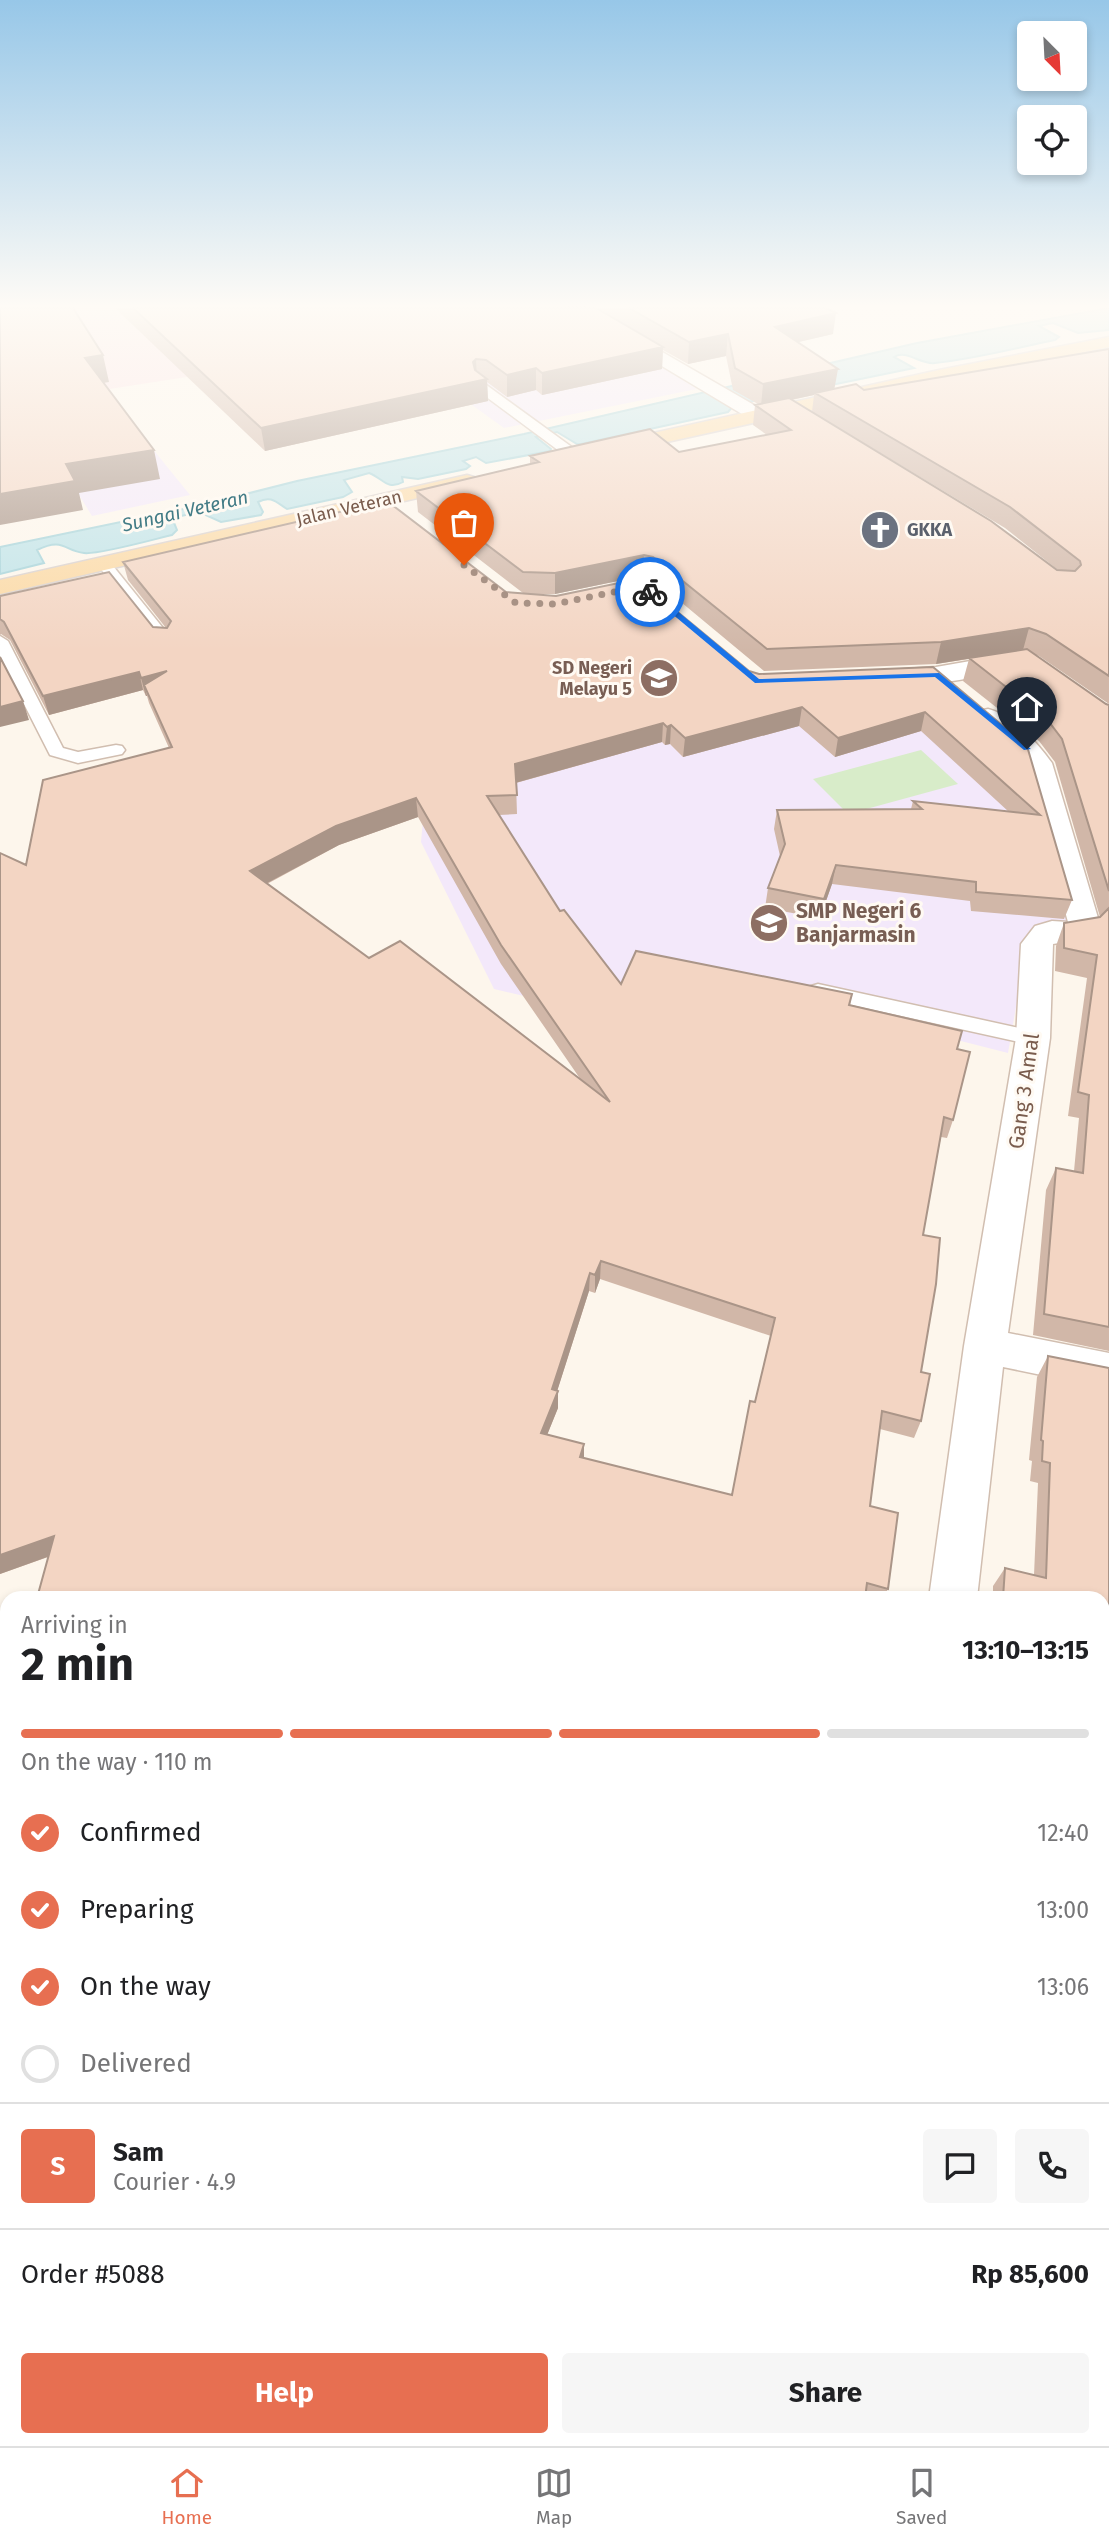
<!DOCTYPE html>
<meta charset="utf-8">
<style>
:root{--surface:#fff;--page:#f6f6f6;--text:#202124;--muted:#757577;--line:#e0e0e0;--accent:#e76f51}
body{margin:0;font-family:"Fira Sans",sans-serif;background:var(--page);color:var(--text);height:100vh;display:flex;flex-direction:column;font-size:26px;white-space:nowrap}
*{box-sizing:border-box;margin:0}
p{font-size:23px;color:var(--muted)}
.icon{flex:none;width:38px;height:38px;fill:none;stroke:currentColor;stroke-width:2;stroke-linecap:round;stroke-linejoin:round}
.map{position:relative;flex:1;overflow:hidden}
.side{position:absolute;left:0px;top:1591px;width:1110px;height:856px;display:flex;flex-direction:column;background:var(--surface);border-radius:21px 21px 0 0;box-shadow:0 4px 10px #0003}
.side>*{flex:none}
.needle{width:46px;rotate:156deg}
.tools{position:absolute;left:1017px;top:21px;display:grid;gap:14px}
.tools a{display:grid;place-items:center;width:70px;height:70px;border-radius:7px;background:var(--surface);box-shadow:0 4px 10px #0003;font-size:35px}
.pin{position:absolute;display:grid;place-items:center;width:60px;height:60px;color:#fff;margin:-72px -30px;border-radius:50% 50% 50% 0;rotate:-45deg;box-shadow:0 0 7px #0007}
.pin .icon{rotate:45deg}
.courier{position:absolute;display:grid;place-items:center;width:70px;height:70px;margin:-35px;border:5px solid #1a73e8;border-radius:50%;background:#fff;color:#222;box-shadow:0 2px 9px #0007}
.overview em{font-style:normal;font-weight:700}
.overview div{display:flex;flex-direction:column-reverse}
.overview{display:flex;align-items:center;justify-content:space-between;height:119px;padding:0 21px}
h1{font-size:46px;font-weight:700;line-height:52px}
.bar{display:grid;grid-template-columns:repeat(4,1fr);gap:10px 7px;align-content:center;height:84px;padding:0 21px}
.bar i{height:9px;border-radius:5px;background:var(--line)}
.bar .active{background:var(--accent)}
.bar p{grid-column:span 4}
.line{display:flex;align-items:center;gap:18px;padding:0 21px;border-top:2px solid var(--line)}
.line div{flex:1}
.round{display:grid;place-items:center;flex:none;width:74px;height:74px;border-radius:7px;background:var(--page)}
ol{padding:0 21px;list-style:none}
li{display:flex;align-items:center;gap:21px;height:77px}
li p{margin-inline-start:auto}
li .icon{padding:7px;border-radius:50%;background:var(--accent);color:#fff;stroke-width:4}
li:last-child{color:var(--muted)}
li i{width:38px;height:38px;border:4px solid var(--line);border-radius:50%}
.button{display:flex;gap:14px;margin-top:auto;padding:14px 21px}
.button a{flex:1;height:80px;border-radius:7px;background:var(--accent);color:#fff;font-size:28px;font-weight:700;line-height:80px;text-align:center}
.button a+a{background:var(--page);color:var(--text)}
.dock{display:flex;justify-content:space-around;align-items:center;height:98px;border-top:2px solid var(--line);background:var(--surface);font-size:19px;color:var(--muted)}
.dock a{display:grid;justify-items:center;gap:4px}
.dock .active{color:var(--accent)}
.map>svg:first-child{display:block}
.education{fill:#f3e8fa}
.medical{fill:#fbdfe3}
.green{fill:#d8ecc9}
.water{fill:#bfe3e8;stroke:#a5d3da;stroke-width:2}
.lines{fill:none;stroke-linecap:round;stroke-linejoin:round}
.lane-casing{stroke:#d1beb0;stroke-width:3}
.street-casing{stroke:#d1beb0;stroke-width:3}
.primary-casing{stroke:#dad1cd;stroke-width:3}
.lane{fill:#fff;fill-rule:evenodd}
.street{fill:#fff;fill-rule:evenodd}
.primary{fill:#fbd9a5;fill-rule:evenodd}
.wall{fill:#d1b7a8;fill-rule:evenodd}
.shaded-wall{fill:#aa9588}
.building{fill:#f3d5c3;stroke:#aa9588;stroke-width:2;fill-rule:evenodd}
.route{fill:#1a73e8}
.done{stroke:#a89285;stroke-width:7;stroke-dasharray:0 12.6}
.labels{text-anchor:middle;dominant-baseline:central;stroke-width:6;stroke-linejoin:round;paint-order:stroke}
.far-street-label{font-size:18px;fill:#7a5c4d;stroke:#fffaf3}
.far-worship-label{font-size:18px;font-weight:bold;fill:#5b616d;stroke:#fffaf3;text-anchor:start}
.far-education-label{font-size:18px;font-weight:bold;fill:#785e54;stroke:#fffaf3;text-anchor:end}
.far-water-label{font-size:19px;font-style:italic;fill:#437c86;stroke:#fffaf3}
.education-label{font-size:21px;font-weight:bold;fill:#785e54;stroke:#fffaf3;text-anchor:start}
.street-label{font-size:21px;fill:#7a5c4d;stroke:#fffaf3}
</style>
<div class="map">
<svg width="1109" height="2446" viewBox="0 0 1109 2446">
<rect width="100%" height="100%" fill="#fdf6ec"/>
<path class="education" d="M 352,308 L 574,311 L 697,389 L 504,428 L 341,311 Z
M 105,390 L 190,495 L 92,516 L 57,459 Z
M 943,683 L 1077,921 L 1041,927 L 1029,932 L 1008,1053 L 851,1013 L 678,1032 L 494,989 L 421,842 L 429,755 L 747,686 Z"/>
<path class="medical" d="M 0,308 L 352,308 L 264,365 L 0,406 Z"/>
<path class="green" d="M 921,750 L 958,784 L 848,814 L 813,779 Z"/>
<path class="water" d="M 1109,308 L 1109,330 L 1078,333 L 1053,323 L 1039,326 L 1059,337 L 1055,340 C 1016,348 975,359 935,363 C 920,365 907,349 894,357 L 914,368 L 734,405 L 728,412 L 581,444 L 577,444 L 557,432 L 536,437 L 551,449 L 550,451 L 486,463 L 476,457 L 463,461 L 470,466 L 466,469 L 418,479 L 402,477 L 403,482 C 387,491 383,478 369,473 L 344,480 L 352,492 L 343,497 L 287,509 C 276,502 271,495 258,502 L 263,512 L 261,515 L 221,522 L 199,512 L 172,518 L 177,530 L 172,535 C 155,539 98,555 84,553 C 64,551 64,537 37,550 L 44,563 L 0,574 L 0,547 L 198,506 L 297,481 L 524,434 L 917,343 Z"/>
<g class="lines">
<g class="lane-casing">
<path id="lane" d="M 477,384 L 485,384 L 580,453 L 580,459 L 570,459 L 477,390 Z
M 104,560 L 109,561 L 171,638 L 173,641 L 171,644 L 159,644 L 97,564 Z
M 0,636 L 8,641 L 63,748 L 78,752 L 116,745 L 122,746 L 125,750 L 122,754 L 78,763 L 50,755 L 0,657 Z
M 818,984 L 1033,1031 L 1041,1033 L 1044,1038 L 1041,1043 L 1033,1045 L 811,996 L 807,991 L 811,986 Z"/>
</g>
<g class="street-casing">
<path id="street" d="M 565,308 L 586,308 L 766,412 L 769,416 L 766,420 L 752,420 Z
M 1016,653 L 1025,656 L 1029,661 L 1025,666 C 985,676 920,691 880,681 L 876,676 L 880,671 L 936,667 Z
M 988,709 C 1012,715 1038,743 1052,763 L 1101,928 L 1090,938 L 1053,944 L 1050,1038 L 1008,1333 L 1109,1353 L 1109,1389 L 1003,1367 L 977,1598 L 929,1598 L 964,1346 L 1016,1038 L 1021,944 L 1035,926 L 1052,921 L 1068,922 L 1024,764 L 975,717 L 979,711 Z
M 12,2440 L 80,2440 L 79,2446 L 11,2446 Z
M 804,2440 L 872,2440 L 871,2446 L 803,2446 Z"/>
</g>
<g class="primary-casing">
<path id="primary" d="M 1109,337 L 1109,347 L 939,382 L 608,455 L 601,453 L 598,449 L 601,445 L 608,443 L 939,370 Z
M 467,475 L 474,477 L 477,481 L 474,485 L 0,594 L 0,580 Z"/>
</g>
<use href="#lane" class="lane"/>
<use href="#street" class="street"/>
<use href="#primary" class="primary"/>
</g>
<path class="wall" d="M 115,308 L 826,308 L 833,334 L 798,342 L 835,389 L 864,390 L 1109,349 L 1109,704 L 1039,656 L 1033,654 L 1106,704 L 1109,705 L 1109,1351 L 1033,1335 L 1046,1190 L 1056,1168 L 1074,1171 L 1079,1118 L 1068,1116 L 1087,978 L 1055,971 L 1056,946 L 1064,923 L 1100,917 L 1055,762 L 1039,741 L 963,681 L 969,659 L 936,664 L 764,671 L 652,578 L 642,576 L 555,594 L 526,594 L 759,674 L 933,667 L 1027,746 L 1072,900 L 1064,919 L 971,911 L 970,901 L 832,884 L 820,918 L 765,908 L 768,888 L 780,856 L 774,829 L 777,810 L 911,809 L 913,801 L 1009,812 L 921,731 L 835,757 L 799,726 L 683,757 L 670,744 L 665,745 L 662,742 L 516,783 L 517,814 L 499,815 L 560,911 L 621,984 L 852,994 L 850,1005 L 957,1049 L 953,1120 L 947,1138 L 941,1137 L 923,1235 L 921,1421 L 914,1438 L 880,1429 L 870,1506 L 888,1589 L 883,1598 L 37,1598 L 48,1557 L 0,1574 L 0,853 L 26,865 L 169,748 L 149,703 L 147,696 L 146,696 L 143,690 L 49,715 L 10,640 L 1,634 L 0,635 L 0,596 L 153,627 L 166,628 L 128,580 L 123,562 L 523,593 L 418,512 L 416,491 L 530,464 L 530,456 L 679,452 L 767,435 L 753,425 L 755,405 L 758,404 L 733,390 L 726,356 L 688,364 L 663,350 L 662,369 L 542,395 L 536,390 L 507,397 L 487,382 L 488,401 L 265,451 ZM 814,395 L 812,412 L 792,400 ZM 867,445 L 1005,528 L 1058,570 L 1057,570 ZM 418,817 L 501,964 L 581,1080 L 369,958 L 267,884 L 339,845 ZM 600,1279 L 771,1336 L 732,1495 L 584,1458 L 584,1444 L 547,1435 L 558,1408 L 557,1391 L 589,1291 L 595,1293 Z
M 1048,1356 L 1109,1368 L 1109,2446 L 922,2446 L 923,2440 L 1102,2440 L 1102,1598 L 993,1598 L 993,1586 L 1005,1568 L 1034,1575 L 1038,1483 L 1030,1481 L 1032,1461 L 1029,1460 L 1037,1377 Z
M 7,1707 L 7,1847 L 0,1847 L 0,1721 L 3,1721 Z
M 0,2319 L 7,2320 L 7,2398 L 0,2427 Z"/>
<path class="shaded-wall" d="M 836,313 L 833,334 L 773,348 L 775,327 Z
M 728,334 L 726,356 L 688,364 L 689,342 Z
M 663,347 L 662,369 L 542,395 L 542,373 Z
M 103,355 L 109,382 L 91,385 L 85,358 Z
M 476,359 L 477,381 L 487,379 L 488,401 L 265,451 L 261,428 L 473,362 Z
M 536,368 L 536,390 L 507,397 L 507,375 Z
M 838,369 L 834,391 L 815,393 L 814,395 L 761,406 L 763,384 Z
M 154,450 L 160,479 L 79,493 L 83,510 L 0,525 L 0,494 L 66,464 Z
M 644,555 L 642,576 L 555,594 L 555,573 Z
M 1029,628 L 1023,650 L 936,664 L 941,642 Z
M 167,671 L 144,685 L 147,696 L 146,696 L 141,678 Z
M 139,672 L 143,690 L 49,715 L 43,696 Z
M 23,701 L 29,720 L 0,727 L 0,707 Z
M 802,707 L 799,726 L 683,757 L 685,738 Z
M 925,712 L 921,731 L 835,757 L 838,738 Z
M 663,723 L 662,742 L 515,783 L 515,764 Z
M 671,725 L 670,744 L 665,745 L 667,727 Z
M 416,798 L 418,817 L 339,845 L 254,890 L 250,871 L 336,826 Z
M 836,865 L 832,884 L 820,918 L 824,899 Z
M 601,1261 L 600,1279 L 595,1293 L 595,1275 Z
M 590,1273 L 589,1291 L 554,1401 L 558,1391 L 558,1408 L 541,1450 L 541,1433 L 552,1389 Z
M 584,1444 L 584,1460 L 580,1457 Z
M 54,1536 L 64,1551 L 0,1574 L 0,1555 Z
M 7,2322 L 7,2398 L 0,2427 L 0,2323 Z
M 442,2440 L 448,2440 L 448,2446 L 442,2446 Z"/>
<path class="building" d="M 0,308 L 73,308 L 103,355 L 85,358 L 154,450 L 66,464 L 75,481 L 0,494 Z
M 133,308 L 596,308 L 663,347 L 542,373 L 536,368 L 507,375 L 486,360 L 476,359 L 473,362 L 475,370 L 487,379 L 261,428 Z
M 629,308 L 826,308 L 836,313 L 775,327 L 838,369 L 763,384 L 735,368 L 728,334 L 689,342 Z
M 1109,349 L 1109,676 L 1046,634 L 1029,628 L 941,642 L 767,649 L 653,557 L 644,555 L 555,573 L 523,572 L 416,491 L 539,462 L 530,456 L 650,429 L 679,452 L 791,430 L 755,405 L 789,398 L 991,521 L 1057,570 L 1075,571 L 1081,565 L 1080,561 L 1010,507 L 815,393 L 856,384 L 864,390 Z
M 387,501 L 506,592 L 556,596 L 638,579 L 749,671 L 759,674 L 933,667 L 1027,746 L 1072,900 L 976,892 L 976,882 L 836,865 L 824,899 L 768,888 L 785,844 L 777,810 L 922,809 L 913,801 L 1040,815 L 925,712 L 838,738 L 802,707 L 685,738 L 671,725 L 667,727 L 663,723 L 515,764 L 517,795 L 487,796 L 560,911 L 564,910 L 621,984 L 636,951 L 852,994 L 849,1005 L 962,1031 L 957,1049 L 970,1052 L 953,1120 L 944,1117 L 923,1235 L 940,1238 L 936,1284 L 921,1372 L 930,1374 L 921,1421 L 882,1411 L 870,1506 L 898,1513 L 888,1589 L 867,1583 L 865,1598 L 37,1598 L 54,1536 L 0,1555 L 0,853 L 26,865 L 43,780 L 172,747 L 144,685 L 167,671 L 141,678 L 139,672 L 43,696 L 4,622 L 0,619 L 0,596 L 109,572 L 153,627 L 167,628 L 171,621 L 123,562 ZM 416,798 L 501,945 L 610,1102 L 400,941 L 369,958 L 250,871 L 336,826 ZM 601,1261 L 775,1318 L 755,1402 L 750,1401 L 732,1495 L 580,1457 L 584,1444 L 541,1433 L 558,1391 L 552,1389 L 590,1273 L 595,1275 Z
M 1027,649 L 1106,704 L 1109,705 L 1109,891 L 1062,739 L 1046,718 L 969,658 Z
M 0,657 L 23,701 L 0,707 Z
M 1109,908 L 1109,1327 L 1044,1314 L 1056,1168 L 1083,1173 L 1089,1095 L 1078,1092 L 1097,955 L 1064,948 L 1064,923 L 1100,917 Z
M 1048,1356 L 1109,1368 L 1109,2446 L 937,2446 L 937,2440 L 1102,2440 L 1102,1598 L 1003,1598 L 1005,1568 L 1046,1578 L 1050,1463 L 1042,1461 L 1043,1441 L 1041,1440 Z
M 7,1707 L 7,1837 L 0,1837 L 0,1721 L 3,1721 Z
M 0,1980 L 7,1984 L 7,2303 L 0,2300 Z
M 96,2440 L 442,2440 L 442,2446 L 95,2446 Z
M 500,2440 L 686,2440 L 684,2446 L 498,2446 Z"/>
<linearGradient id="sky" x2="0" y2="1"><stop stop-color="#97c7e8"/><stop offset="0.47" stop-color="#fefbf6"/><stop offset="1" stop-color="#fefbf6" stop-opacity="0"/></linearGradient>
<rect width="1109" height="651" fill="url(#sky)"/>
<path class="route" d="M 647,590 L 652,590 L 759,679 L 939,673 L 1031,749 L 1024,750 L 935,677 L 755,683 L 647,593 Z"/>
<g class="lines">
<path class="done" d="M 464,565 L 516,603 L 555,604 L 643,586 L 650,592"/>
</g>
<defs>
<g id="church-disc" transform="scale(2.0125)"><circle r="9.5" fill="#6b7280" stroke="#fffaf3"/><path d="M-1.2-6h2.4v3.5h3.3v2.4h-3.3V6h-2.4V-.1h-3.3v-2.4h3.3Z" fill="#fff"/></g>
<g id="school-disc" transform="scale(2.0125)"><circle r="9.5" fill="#8d6e63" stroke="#fffaf3"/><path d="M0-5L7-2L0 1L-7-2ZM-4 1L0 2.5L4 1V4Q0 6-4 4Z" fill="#fff"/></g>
</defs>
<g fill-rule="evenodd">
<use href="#church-disc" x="880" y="530"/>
<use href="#school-disc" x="659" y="678"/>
<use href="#school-disc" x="769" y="923"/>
</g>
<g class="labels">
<g class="far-street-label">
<text transform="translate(349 508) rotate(-13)">Jalan Veteran</text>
</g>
<g class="far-worship-label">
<text x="907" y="530">GKKA</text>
</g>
<g class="far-education-label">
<text x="632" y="668">SD Negeri<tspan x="632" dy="21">Melayu 5</tspan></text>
</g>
<g class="far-water-label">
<text transform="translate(185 511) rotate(-13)">Sungai Veteran</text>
</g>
<g class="education-label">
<text x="796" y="911">SMP Negeri 6<tspan x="796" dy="24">Banjarmasin</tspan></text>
</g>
<g class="street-label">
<text transform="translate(1024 1091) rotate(-82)">Gang 3 Amal</text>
</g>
</g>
</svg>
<div class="tools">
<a><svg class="needle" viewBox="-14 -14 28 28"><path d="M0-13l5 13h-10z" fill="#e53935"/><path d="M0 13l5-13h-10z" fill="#757577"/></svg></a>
<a><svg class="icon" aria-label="locate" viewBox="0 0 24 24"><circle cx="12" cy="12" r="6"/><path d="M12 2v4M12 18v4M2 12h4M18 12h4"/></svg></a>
</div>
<div class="pin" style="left:464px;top:565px;background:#ea580c"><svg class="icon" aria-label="bag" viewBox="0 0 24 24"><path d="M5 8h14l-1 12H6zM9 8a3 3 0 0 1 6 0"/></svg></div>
<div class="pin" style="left:1027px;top:749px;background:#1f2937"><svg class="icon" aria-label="home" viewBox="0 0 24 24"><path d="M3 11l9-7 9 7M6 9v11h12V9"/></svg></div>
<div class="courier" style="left:650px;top:592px"><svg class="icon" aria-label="bike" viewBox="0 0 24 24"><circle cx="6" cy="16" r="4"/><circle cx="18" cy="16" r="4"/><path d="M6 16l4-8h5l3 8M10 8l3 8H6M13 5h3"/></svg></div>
<section class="side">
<div class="overview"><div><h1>2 min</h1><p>Arriving in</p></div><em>13:10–13:15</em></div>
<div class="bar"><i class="active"></i><i class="active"></i><i class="active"></i><i></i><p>On the way · 110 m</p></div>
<ol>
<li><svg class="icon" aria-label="check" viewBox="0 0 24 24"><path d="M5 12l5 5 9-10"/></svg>Confirmed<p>12:40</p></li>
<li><svg class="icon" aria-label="check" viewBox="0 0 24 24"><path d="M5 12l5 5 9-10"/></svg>Preparing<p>13:00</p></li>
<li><svg class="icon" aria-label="check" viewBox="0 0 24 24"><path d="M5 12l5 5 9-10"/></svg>On the way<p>13:06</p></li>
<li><i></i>Delivered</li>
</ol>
<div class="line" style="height:126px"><b class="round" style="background:var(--accent);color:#fff">S</b><div><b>Sam</b><p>Courier · 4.9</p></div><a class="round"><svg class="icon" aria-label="chat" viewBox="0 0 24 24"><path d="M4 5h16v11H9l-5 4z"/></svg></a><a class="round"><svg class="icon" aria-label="phone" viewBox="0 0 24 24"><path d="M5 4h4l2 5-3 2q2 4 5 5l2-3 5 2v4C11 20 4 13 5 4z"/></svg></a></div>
<div class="line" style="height:91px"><div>Order #5088</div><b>Rp 85,600</b></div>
<div class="button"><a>Help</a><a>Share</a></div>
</section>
</div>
<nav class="dock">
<a class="active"><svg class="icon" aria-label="home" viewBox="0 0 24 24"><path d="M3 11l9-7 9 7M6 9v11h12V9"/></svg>Home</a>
<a><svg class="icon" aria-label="map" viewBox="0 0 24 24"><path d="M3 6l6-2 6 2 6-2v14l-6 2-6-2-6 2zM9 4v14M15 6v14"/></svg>Map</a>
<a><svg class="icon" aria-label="saved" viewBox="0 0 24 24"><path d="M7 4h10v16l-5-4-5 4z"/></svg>Saved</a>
</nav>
